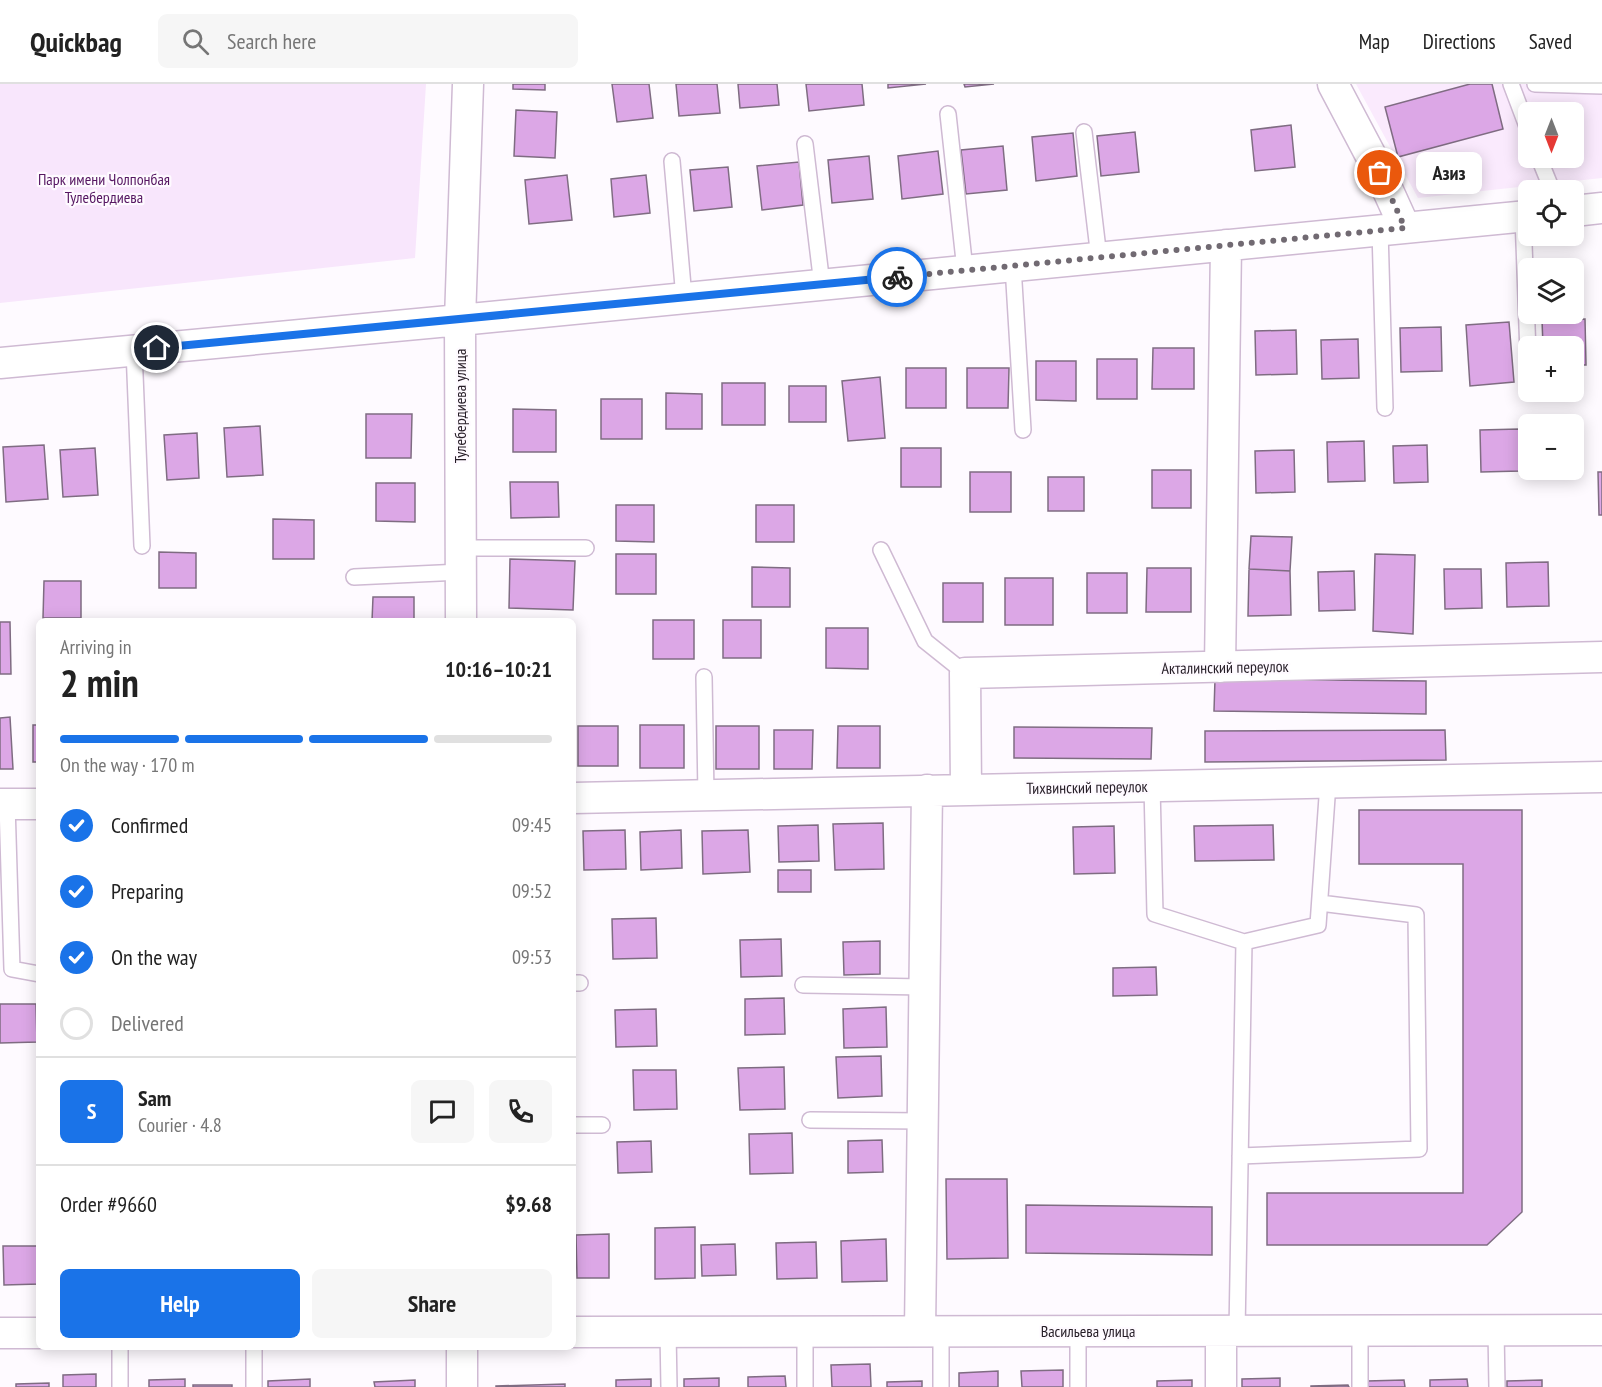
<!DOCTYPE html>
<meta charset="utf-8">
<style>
:root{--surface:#fff;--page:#f6f6f6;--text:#222;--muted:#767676;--line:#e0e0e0;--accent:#1a73e8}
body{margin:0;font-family:"PT Sans Narrow",sans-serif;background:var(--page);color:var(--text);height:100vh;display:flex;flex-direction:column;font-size:22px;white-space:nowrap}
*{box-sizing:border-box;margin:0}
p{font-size:20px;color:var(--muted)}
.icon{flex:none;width:33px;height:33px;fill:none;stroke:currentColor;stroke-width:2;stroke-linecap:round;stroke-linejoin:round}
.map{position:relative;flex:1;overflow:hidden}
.details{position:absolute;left:36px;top:534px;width:540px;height:732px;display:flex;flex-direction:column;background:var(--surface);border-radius:9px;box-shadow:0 3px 15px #0003}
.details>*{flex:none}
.needle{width:39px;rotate:180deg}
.controls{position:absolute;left:1518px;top:18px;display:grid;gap:12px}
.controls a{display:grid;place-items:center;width:66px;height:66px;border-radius:9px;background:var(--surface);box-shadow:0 3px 15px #0003;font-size:30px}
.pin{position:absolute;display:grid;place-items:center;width:51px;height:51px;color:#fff;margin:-26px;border:3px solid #fff;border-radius:50%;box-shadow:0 2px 6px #0007}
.courier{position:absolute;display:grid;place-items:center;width:60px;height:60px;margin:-30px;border:4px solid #1a73e8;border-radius:50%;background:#fff;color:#222;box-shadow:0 2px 8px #0007}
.bubble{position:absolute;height:42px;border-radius:9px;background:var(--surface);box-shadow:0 3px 15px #0003;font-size:20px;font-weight:700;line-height:42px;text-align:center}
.head em{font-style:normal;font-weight:700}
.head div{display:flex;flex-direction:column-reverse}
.head{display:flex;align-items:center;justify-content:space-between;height:102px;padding:0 24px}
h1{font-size:39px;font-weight:700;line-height:45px}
.bar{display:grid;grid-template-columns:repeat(4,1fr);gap:9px 6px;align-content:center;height:72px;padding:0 24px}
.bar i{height:8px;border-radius:4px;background:var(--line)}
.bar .selected{background:var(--accent)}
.bar p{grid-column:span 4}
.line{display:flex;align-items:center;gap:15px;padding:0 24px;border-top:2px solid var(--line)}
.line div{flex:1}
.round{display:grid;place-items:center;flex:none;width:63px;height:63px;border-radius:9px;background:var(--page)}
ol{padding:0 24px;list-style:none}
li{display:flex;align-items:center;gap:18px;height:66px}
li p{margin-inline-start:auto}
li .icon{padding:6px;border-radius:50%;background:var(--accent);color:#fff;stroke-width:4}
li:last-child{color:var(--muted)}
li i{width:33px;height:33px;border:3px solid var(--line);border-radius:50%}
.button{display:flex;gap:12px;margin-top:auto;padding:12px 24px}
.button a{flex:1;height:69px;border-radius:9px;background:var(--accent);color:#fff;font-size:24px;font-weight:700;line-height:69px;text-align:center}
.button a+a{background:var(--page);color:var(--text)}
header{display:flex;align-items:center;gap:36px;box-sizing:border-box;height:84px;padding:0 30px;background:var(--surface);border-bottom:2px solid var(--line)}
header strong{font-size:28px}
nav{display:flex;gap:33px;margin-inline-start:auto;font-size:21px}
.search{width:420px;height:54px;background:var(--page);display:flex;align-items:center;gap:15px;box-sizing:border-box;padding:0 21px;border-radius:9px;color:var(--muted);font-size:22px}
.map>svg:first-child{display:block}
.built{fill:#faeafd;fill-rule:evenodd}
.green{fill:#f8e6fc}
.building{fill:#dca7e6;stroke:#7f6c82;stroke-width:1.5}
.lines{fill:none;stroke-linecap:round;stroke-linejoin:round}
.service-casing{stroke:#cfbad3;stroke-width:18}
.minor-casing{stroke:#cfbad3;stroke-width:33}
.service{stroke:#fff;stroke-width:15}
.minor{stroke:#fff;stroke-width:30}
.done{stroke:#716a72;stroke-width:6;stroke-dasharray:0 10.8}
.route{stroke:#1a73e8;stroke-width:8}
.labels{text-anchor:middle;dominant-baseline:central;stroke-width:4.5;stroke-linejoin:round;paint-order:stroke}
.park-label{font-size:16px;fill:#561762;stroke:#fefaff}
.street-label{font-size:16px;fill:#251d26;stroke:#fefaff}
</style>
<header>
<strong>Quickbag</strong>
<div class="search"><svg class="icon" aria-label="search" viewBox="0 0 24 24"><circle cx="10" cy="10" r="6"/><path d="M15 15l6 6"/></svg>Search here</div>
<nav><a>Map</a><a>Directions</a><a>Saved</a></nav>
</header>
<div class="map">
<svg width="1602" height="1303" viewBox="0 0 1602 1303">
<rect width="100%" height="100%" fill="#fefaff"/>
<path class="built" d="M 1356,0 L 1602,0 L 1602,94 L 1418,114 ZM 1528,28 L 1574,28 L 1574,74 L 1528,74 Z"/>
<path class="green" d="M 0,0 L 426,0 L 415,174 L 0,219 Z"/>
<path class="building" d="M 513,0 L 545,0 L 545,6 L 513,5 Z
M 612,0 L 649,0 L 653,34 L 617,38 Z
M 676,0 L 717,0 L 720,29 L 679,32 Z
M 738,0 L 777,0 L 779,21 L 740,24 Z
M 806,0 L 862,0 L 864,21 L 809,27 Z
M 888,0 L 926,0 L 888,4 Z
M 964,0 L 994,0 L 965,3 Z
M 1470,0 L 1492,0 L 1503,45 L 1398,73 L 1385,23 Z
M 516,26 L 557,28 L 555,74 L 514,72 Z
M 1291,41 L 1295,83 L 1255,87 L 1251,46 Z
M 1135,48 L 1139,88 L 1101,92 L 1097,52 Z
M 1073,49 L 1077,92 L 1036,97 L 1032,53 Z
M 1003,62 L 1007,106 L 966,110 L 961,66 Z
M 938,67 L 943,110 L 902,115 L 898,72 Z
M 869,72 L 873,115 L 832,119 L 828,76 Z
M 799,78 L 803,121 L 762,126 L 757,82 Z
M 728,83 L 732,123 L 694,127 L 690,86 Z
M 567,91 L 572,136 L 529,140 L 525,96 Z
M 646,91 L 650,129 L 614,133 L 611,95 Z
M 1585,235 L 1586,281 L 1574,281 L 1574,262 L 1543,262 L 1542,236 Z
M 1509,238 L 1514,298 L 1470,302 L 1466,241 Z
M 1441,243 L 1442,287 L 1401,288 L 1400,244 Z
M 1296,246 L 1297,290 L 1256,291 L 1255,247 Z
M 1358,255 L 1359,294 L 1322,295 L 1321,256 Z
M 1153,264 L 1194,264 L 1194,305 L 1152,305 Z
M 1097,275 L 1137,275 L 1137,315 L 1097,315 Z
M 1036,277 L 1076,277 L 1076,317 L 1036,316 Z
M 906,284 L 946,284 L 946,324 L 906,324 Z
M 967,284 L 1009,284 L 1008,324 L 967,324 Z
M 880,293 L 885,354 L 848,357 L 842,297 Z
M 722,299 L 765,299 L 765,341 L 722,341 Z
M 789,302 L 826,302 L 826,338 L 789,338 Z
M 666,309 L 702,310 L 702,345 L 666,345 Z
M 601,315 L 642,315 L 642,355 L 601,355 Z
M 513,325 L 556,326 L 556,368 L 513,368 Z
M 366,330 L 412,330 L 411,374 L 366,374 Z
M 260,342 L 263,391 L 227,393 L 224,344 Z
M 1519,345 L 1520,387 L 1481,388 L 1480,346 Z
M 197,349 L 199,394 L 167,396 L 164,351 Z
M 1574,350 L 1580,350 L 1580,387 L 1546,388 L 1546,386 L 1574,386 Z
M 1364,357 L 1365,397 L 1328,398 L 1327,358 Z
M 44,361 L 48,415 L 6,418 L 3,363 Z
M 1427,361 L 1428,398 L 1394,399 L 1393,362 Z
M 95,364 L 98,411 L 63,413 L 60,366 Z
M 901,364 L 941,364 L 941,403 L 901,403 Z
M 1294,366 L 1295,408 L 1256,409 L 1255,367 Z
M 1152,386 L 1191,386 L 1191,424 L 1152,424 Z
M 970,388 L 1011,388 L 1011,428 L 970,428 Z
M 1598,388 L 1602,388 L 1602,431 L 1599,431 Z
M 1048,393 L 1084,393 L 1084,427 L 1048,427 Z
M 510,398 L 558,398 L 559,433 L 511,434 Z
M 376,399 L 415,399 L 415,438 L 376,437 Z
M 616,421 L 654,421 L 654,458 L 616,457 Z
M 756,421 L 794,421 L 794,458 L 756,458 Z
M 273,435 L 314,436 L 314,475 L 273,475 Z
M 1251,452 L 1292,453 L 1290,487 L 1249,485 Z
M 159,468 L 196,469 L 196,504 L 159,504 Z
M 616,470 L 656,470 L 656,510 L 616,510 Z
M 1375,470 L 1415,471 L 1413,550 L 1373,547 Z
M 510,475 L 575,477 L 573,526 L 509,524 Z
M 1548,478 L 1549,522 L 1507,523 L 1506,479 Z
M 752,483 L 790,484 L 790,523 L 752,523 Z
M 1147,484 L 1191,484 L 1191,528 L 1146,528 Z
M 1249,485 L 1290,487 L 1291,531 L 1248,532 Z
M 1444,485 L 1481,485 L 1482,524 L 1445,525 Z
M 1354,487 L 1355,526 L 1319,527 L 1318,488 Z
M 1087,489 L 1127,489 L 1127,529 L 1087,529 Z
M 1005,494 L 1053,494 L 1053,541 L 1005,541 Z
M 44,497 L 81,497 L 81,534 L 43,534 Z
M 943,499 L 983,499 L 983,538 L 943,538 Z
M 373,513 L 414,513 L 414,537 L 372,537 Z
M 653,536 L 694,536 L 694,575 L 653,575 Z
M 723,536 L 761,536 L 761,574 L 723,574 Z
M 0,538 L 10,538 L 11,590 L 0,590 Z
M 826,544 L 868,544 L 868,585 L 826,584 Z
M 1215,595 L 1426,597 L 1426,630 L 1214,627 Z
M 10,633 L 13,685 L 0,685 L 0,634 Z
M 33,641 L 39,641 L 39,678 L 33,678 Z
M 640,641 L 684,641 L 684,684 L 640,684 Z
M 578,642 L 618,642 L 618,682 L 578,682 Z
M 716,642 L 759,642 L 759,685 L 716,685 Z
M 838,642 L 880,642 L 880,684 L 837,684 Z
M 1014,643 L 1152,644 L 1151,675 L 1014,674 Z
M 774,646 L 813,646 L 812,685 L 774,685 Z
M 1445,646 L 1446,676 L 1205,678 L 1205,647 Z
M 1359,726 L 1522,726 L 1522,1128 L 1487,1161 L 1267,1161 L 1267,1109 L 1463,1109 L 1463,780 L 1359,780 Z
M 883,739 L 884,785 L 835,786 L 833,740 Z
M 818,741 L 819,777 L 779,778 L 778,742 Z
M 1273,741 L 1274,776 L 1195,777 L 1194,742 Z
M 1114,742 L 1115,789 L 1074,790 L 1073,743 Z
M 625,746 L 626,785 L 584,786 L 583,747 Z
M 681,746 L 682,784 L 641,786 L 640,748 Z
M 748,746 L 750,788 L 703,790 L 702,747 Z
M 778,786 L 811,786 L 811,808 L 778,808 Z
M 656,834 L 657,874 L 613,875 L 612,835 Z
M 781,855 L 782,892 L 741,893 L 740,856 Z
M 880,857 L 880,890 L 844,891 L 843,858 Z
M 1156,883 L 1157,911 L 1113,912 L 1113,884 Z
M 784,914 L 785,950 L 745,951 L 745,915 Z
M 0,920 L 36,920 L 37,958 L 0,959 Z
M 886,923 L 887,963 L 844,964 L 843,925 Z
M 656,925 L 657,962 L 616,963 L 615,926 Z
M 881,972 L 882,1012 L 838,1014 L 836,973 Z
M 784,983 L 785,1025 L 740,1026 L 738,984 Z
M 633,986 L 676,986 L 677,1025 L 634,1026 Z
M 792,1049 L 793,1089 L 750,1090 L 749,1050 Z
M 882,1056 L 883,1088 L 848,1089 L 848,1057 Z
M 651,1057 L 652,1088 L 618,1089 L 617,1058 Z
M 946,1095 L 1007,1095 L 1008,1174 L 947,1175 Z
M 1026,1121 L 1212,1123 L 1212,1171 L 1026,1169 Z
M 695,1143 L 695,1194 L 655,1195 L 655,1144 Z
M 609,1150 L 609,1194 L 577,1194 L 576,1151 Z
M 886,1155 L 887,1197 L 842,1198 L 841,1157 Z
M 816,1158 L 817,1194 L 777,1195 L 776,1159 Z
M 735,1160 L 736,1191 L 702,1192 L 701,1161 Z
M 3,1162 L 39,1162 L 39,1200 L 4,1201 Z
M 870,1280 L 871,1303 L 832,1303 L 831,1281 Z
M 1063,1286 L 1063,1303 L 1022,1303 L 1021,1287 Z
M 998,1287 L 998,1303 L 959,1303 L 959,1289 Z
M 96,1290 L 96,1303 L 63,1303 L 63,1291 Z
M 785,1292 L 786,1303 L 748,1303 L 748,1293 Z
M 719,1294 L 719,1303 L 684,1303 L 684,1295 Z
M 1280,1294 L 1280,1303 L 1242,1303 L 1242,1295 Z
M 185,1295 L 185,1303 L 149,1303 L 149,1296 Z
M 310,1295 L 310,1303 L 268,1303 L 268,1297 Z
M 651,1295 L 651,1303 L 616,1303 L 616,1296 Z
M 1467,1295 L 1468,1303 L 1430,1303 L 1430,1296 Z
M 415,1296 L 415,1303 L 375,1303 L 374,1298 Z
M 1192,1296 L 1192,1303 L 1157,1303 L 1157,1297 Z
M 1404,1296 L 1405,1303 L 1367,1303 L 1367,1297 Z
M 1542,1296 L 1542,1303 L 1507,1303 L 1507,1297 Z
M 922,1297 L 922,1303 L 887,1303 L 887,1298 Z
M 49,1299 L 49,1303 L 16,1303 L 16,1300 Z
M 565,1300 L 565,1303 L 496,1303 L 496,1302 Z
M 193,1301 L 232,1301 L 232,1303 L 193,1303 Z
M 1348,1301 L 1349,1303 L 1311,1303 L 1311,1302 Z"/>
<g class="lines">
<g class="service-casing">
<path id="service" d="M 1511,0 L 1528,45
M 1535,0 L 1602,2
M 948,30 L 965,186
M 1084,48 L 1099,174
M 805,60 L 822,201
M 1539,74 L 1552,106
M 672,77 L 684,214
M 1523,132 L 1528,270
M 1380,146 L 1385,324
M 1013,182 L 1023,346
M 134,266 L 142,462
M 461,464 L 586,464
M 881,466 L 925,557 L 965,589
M 354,493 L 461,488
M 704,593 L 706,711
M 1152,702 L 1155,830 L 1244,858
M 7,720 L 12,885 L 39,890
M 573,899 L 580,899
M 803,901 L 925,903
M 810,1036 L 923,1037
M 573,1041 L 602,1041
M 1240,1072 L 1419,1065 L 1416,831 L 1320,819
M 1496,1246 L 1497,1303
M 941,1247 L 941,1303
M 1237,1247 L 1244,858 L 1318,841 L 1328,699
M 668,1248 L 669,1303
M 120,1303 L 120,1263
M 254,1303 L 254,1263
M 805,1303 L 805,1247
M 1078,1303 L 1078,1247
M 1360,1303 L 1360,1246"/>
</g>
<g class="minor-casing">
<path id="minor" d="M 1333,0 L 1380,89 L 1405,144
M 1574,127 L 1602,124
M 0,279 L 460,236 L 1528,132
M 461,537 L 460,236 L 468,0
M 1220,583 L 1226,161
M 966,706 L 965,589 L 1602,573
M 573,714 L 1602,693
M 0,720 L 39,720
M 920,1247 L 927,706
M 573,1248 L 1602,1246
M 0,1249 L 39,1249
M 462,1263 L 462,1303
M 1221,1303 L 1221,1247"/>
</g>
<use href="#service" class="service"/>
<use href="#minor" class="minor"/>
</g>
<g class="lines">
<path class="done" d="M 897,193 L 1405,144 L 1380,89"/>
<path class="route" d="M 157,264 L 897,193"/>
</g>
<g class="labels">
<g class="park-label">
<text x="104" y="95">Парк имени Чолпонбая<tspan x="104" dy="18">Тулебердиева</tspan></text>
</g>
<g class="street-label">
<text transform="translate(460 322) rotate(-90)">Тулебердиева улица</text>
<text transform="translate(1225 583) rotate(-1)">Акталинский переулок</text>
<text transform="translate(1087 703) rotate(-1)">Тихвинский переулок</text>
<text x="1088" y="1247">Васильева улица</text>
</g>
</g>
</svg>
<div class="controls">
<a><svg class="needle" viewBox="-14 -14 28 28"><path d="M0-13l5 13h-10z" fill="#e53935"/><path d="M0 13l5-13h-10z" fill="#767676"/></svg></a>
<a><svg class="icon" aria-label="locate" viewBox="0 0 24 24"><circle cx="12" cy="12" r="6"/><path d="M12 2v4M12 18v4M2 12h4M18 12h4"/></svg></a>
<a><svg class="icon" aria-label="layers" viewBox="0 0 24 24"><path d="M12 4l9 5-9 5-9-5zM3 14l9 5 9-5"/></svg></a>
<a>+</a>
<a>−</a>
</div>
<div class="pin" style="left:1380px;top:89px;background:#ea580c"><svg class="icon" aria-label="bag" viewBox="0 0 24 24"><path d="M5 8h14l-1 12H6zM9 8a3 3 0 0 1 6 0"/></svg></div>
<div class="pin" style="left:157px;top:264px;background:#1f2937"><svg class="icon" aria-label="home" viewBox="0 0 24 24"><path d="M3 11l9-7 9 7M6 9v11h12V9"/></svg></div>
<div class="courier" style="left:897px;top:193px"><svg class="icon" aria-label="bike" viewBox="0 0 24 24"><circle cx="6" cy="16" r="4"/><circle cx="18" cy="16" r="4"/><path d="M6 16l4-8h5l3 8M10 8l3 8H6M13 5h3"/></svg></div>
<div class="bubble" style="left:1416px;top:68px;width:66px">Азиз</div>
<section class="details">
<div class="head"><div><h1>2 min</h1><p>Arriving in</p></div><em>10:16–10:21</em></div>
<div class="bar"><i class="selected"></i><i class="selected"></i><i class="selected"></i><i></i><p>On the way · 170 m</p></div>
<ol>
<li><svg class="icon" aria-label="check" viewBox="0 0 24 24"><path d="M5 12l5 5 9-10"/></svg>Confirmed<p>09:45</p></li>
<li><svg class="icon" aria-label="check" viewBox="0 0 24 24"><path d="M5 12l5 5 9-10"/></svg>Preparing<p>09:52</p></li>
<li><svg class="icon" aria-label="check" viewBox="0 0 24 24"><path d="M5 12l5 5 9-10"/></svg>On the way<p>09:53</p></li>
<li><i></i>Delivered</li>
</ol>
<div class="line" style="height:108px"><b class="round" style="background:var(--accent);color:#fff">S</b><div><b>Sam</b><p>Courier · 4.8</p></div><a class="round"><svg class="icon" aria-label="chat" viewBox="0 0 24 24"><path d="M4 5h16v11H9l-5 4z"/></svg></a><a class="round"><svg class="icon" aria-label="phone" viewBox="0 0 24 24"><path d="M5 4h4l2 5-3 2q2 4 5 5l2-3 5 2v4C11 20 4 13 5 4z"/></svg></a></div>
<div class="line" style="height:78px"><div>Order #9660</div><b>$9.68</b></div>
<div class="button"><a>Help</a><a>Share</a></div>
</section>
</div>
